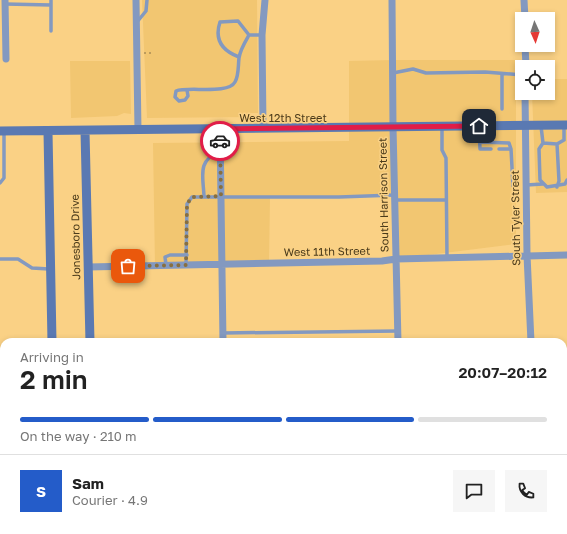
<!DOCTYPE html>
<meta charset="utf-8">
<style>
:root{--surface:#fff;--page:#f6f6f6;--text:#222;--muted:#767676;--line:#e0e0e0;--accent:#245cc9}
body{margin:0;font-family:"Golos Text",sans-serif;background:var(--page);color:var(--text);height:100vh;display:flex;flex-direction:column;font-size:15px;white-space:nowrap}
*{box-sizing:border-box;margin:0}
p{font-size:13px;color:var(--muted)}
.icon{flex:none;width:22px;height:22px;fill:none;stroke:currentColor;stroke-width:2;stroke-linecap:round;stroke-linejoin:round}
.map{position:relative;flex:1;overflow:hidden}
.side{position:absolute;left:0px;top:338px;width:567px;height:196px;display:flex;flex-direction:column;background:var(--surface);border-radius:12px 12px 0 0;box-shadow:0 2px 6px #0003}
.side>*{flex:none}
.needle{width:26px;rotate:177deg}
.buttons{position:absolute;left:515px;top:12px;display:grid;gap:8px}
.buttons a{display:grid;place-items:center;width:40px;height:40px;border-radius:0px;background:var(--surface);box-shadow:0 2px 6px #0003;font-size:20px}
.pin{position:absolute;display:grid;place-items:center;width:34px;height:34px;color:#fff;margin:-17px;border-radius:8px;box-shadow:0 2px 6px #0006}
.courier{position:absolute;display:grid;place-items:center;width:40px;height:40px;margin:-20px;border:3px solid #e11d48;border-radius:50%;background:#fff;color:#222;box-shadow:0 1px 5px #0007}
.head em{font-style:normal;font-weight:600}
.head div{display:flex;flex-direction:column-reverse}
.head{display:flex;align-items:center;justify-content:space-between;height:68px;padding:0 20px}
h1{font-size:26px;font-weight:600;line-height:30px}
.bar{display:grid;grid-template-columns:repeat(4,1fr);gap:6px 4px;align-content:center;height:48px;padding:0 20px}
.bar i{height:5px;border-radius:3px;background:var(--line)}
.bar .active{background:var(--accent)}
.bar p{grid-column:span 4}
.line{display:flex;align-items:center;gap:10px;padding:0 20px;border-top:1px solid var(--line)}
.line div{flex:1}
.round{display:grid;place-items:center;flex:none;width:42px;height:42px;border-radius:0px;background:var(--page)}
.map>svg:first-child{display:block}
.built{fill:#f2c671}
.green{fill:#e8a8a5}
.water{fill:#729b6e}
.lines{fill:none;stroke-linecap:round;stroke-linejoin:round}
.path{stroke:#ab8d55;stroke-width:1.5;stroke-dasharray:2 3;stroke-linecap:butt}
.lane{stroke:#8399c0;stroke-width:3.5}
.street{stroke:#8399c0;stroke-width:7}
.secondary{stroke:#5a79b2;stroke-width:9}
.done{stroke:#886f3f;stroke-width:4;stroke-dasharray:0 7.2}
.route{stroke:#e11d48;stroke-width:5}
.labels{text-anchor:middle;dominant-baseline:central;stroke-width:3;stroke-linejoin:round;paint-order:stroke}
.street-label{font-size:11px;fill:#4a3a1a;stroke:#fad185}
</style>
<div class="map">
<svg width="567" height="534" viewBox="0 0 567 534">
<rect width="100%" height="100%" fill="#fad185"/>
<path class="built" d="M 142,0 L 257,0 L 258,113 L 251,113 L 251,117 L 147,118 Z
M 393,60 L 516,60 L 516,244 L 396,259 L 394,195 L 270,198 L 269,263 L 155,266 L 153,143 L 349,141 L 349,61 Z
M 70,61 L 130,61 L 131,114 L 124,113 L 117,116 L 71,118 Z
M 548,79 L 567,79 L 567,192 L 536,193 L 532,93 L 548,93 Z
M 567,396 L 567,534 L 541,534 L 541,530 L 563,530 L 563,397 Z"/>
<path class="green" d="M 0,415 L 4,415 L 4,530 L 53,530 L 54,534 L 0,534 Z"/>
<path class="water" d="M 4,436 L 4,490 L 0,494 L 0,438 Z"/>
<g class="lines">
<path class="path" d="M 144,53 L 153,53
M 0,488 L 4,488
M 14,530 L 14,534"/>
<path class="lane" d="M 51,0 L 51,31
M 5,4 L 51,5
M 137,22 L 146,11 L 147,0
M 239,57 C 223,51 214,40 220,22 L 238,21 L 249,35 L 262,35
M 393,73 L 413,69 L 426,73 L 485,72 L 522,75
M 502,74 L 502,109
M 187,90 L 188,96 L 185,100 L 179,101 L 175,97 L 176,91 C 188,86 228,95 235,82 C 239,75 238,66 239,58 C 240,50 245,42 249,35
M 564,125 L 564,140
M 541,126 L 543,143 L 539,149 L 540,180 L 547,187 L 565,184 L 567,180
M 442,127 L 442,150 L 446,158 L 447,257
M 479,127 L 480,149 L 491,149
M 480,142 L 509,143 L 511,149
M 543,143 L 557,144 L 564,140
M 557,144 L 559,181 L 557,187
M 499,149 L 511,149 L 513,186
M 0,183 L 4,178 L 4,133
M 526,185 L 543,184
M 204,196 C 203,175 197,161 220,151
M 395,200 L 446,200
M 0,259 L 18,259 L 32,268 L 49,269
M 166,265 L 165,257 L 170,255 L 187,255
M 186,265 L 187,204 L 192,197 L 339,197 L 395,195
M 223,333 L 398,331
M 563,432 L 567,432
M 552,530 L 552,534"/>
<path class="street" d="M 5,0 L 6,59
M 136,0 L 138,130
M 392,0 L 393,127 L 398,342
M 524,0 L 525,19
M 525,45 L 526,67
M 525,93 L 527,255 L 531,342
M 263,128 L 262,35 L 265,0
M 220,129 L 223,342
M 88,267 L 382,261 L 396,259 L 567,255
M 563,387 L 567,387
M 0,403 L 4,403
M 228,530 L 228,534
M 535,530 L 535,534
M 401,534 L 402,530"/>
<path class="secondary" d="M 0,131 L 567,125
M 85,131 L 90,342
M 48,132 L 52,342
M 60,530 L 61,534
M 87,534 L 87,530"/>
</g>
<g class="lines">
<path class="done" d="M 128,266 L 186,265 L 187,204 L 192,197 L 221,196 L 220,141"/>
<path class="route" d="M 220,141 L 220,129 L 479,126"/>
</g>
<g class="labels">
<g class="street-label">
<text x="283" y="117">West 12th Street</text>
<text transform="translate(383 195) rotate(-91)">South Harrison Street</text>
<text transform="translate(515 218) rotate(-91)">South Tyler Street</text>
<text transform="translate(75 237) rotate(-91)">Jonesboro Drive</text>
<text transform="translate(327 251) rotate(-1)">West 11th Street</text>
</g>
</g>
</svg>
<div class="buttons">
<a><svg class="needle" viewBox="-14 -14 28 28"><path d="M0-13l5 13h-10z" fill="#e53935"/><path d="M0 13l5-13h-10z" fill="#767676"/></svg></a>
<a><svg class="icon" aria-label="locate" viewBox="0 0 24 24"><circle cx="12" cy="12" r="6"/><path d="M12 2v4M12 18v4M2 12h4M18 12h4"/></svg></a>
</div>
<div class="pin" style="left:128px;top:266px;background:#ea580c"><svg class="icon" aria-label="bag" viewBox="0 0 24 24"><path d="M5 8h14l-1 12H6zM9 8a3 3 0 0 1 6 0"/></svg></div>
<div class="pin" style="left:479px;top:126px;background:#1f2937"><svg class="icon" aria-label="home" viewBox="0 0 24 24"><path d="M3 11l9-7 9 7M6 9v11h12V9"/></svg></div>
<div class="courier" style="left:220px;top:141px"><svg class="icon" aria-label="car" viewBox="0 0 24 24"><path d="M5 17H2v-5l4-1 3-4h7l3 4 3 1v5h-3M9 17h6M6 11h13"/><circle cx="7" cy="17" r="2"/><circle cx="17" cy="17" r="2"/></svg></div>
<section class="side">
<div class="head"><div><h1>2 min</h1><p>Arriving in</p></div><em>20:07–20:12</em></div>
<div class="bar"><i class="active"></i><i class="active"></i><i class="active"></i><i></i><p>On the way · 210 m</p></div>
<div class="line" style="height:72px"><b class="round" style="background:var(--accent);color:#fff">S</b><div><b>Sam</b><p>Courier · 4.9</p></div><a class="round"><svg class="icon" aria-label="chat" viewBox="0 0 24 24"><path d="M4 5h16v11H9l-5 4z"/></svg></a><a class="round"><svg class="icon" aria-label="phone" viewBox="0 0 24 24"><path d="M5 4h4l2 5-3 2q2 4 5 5l2-3 5 2v4C11 20 4 13 5 4z"/></svg></a></div>
</section>
</div>
